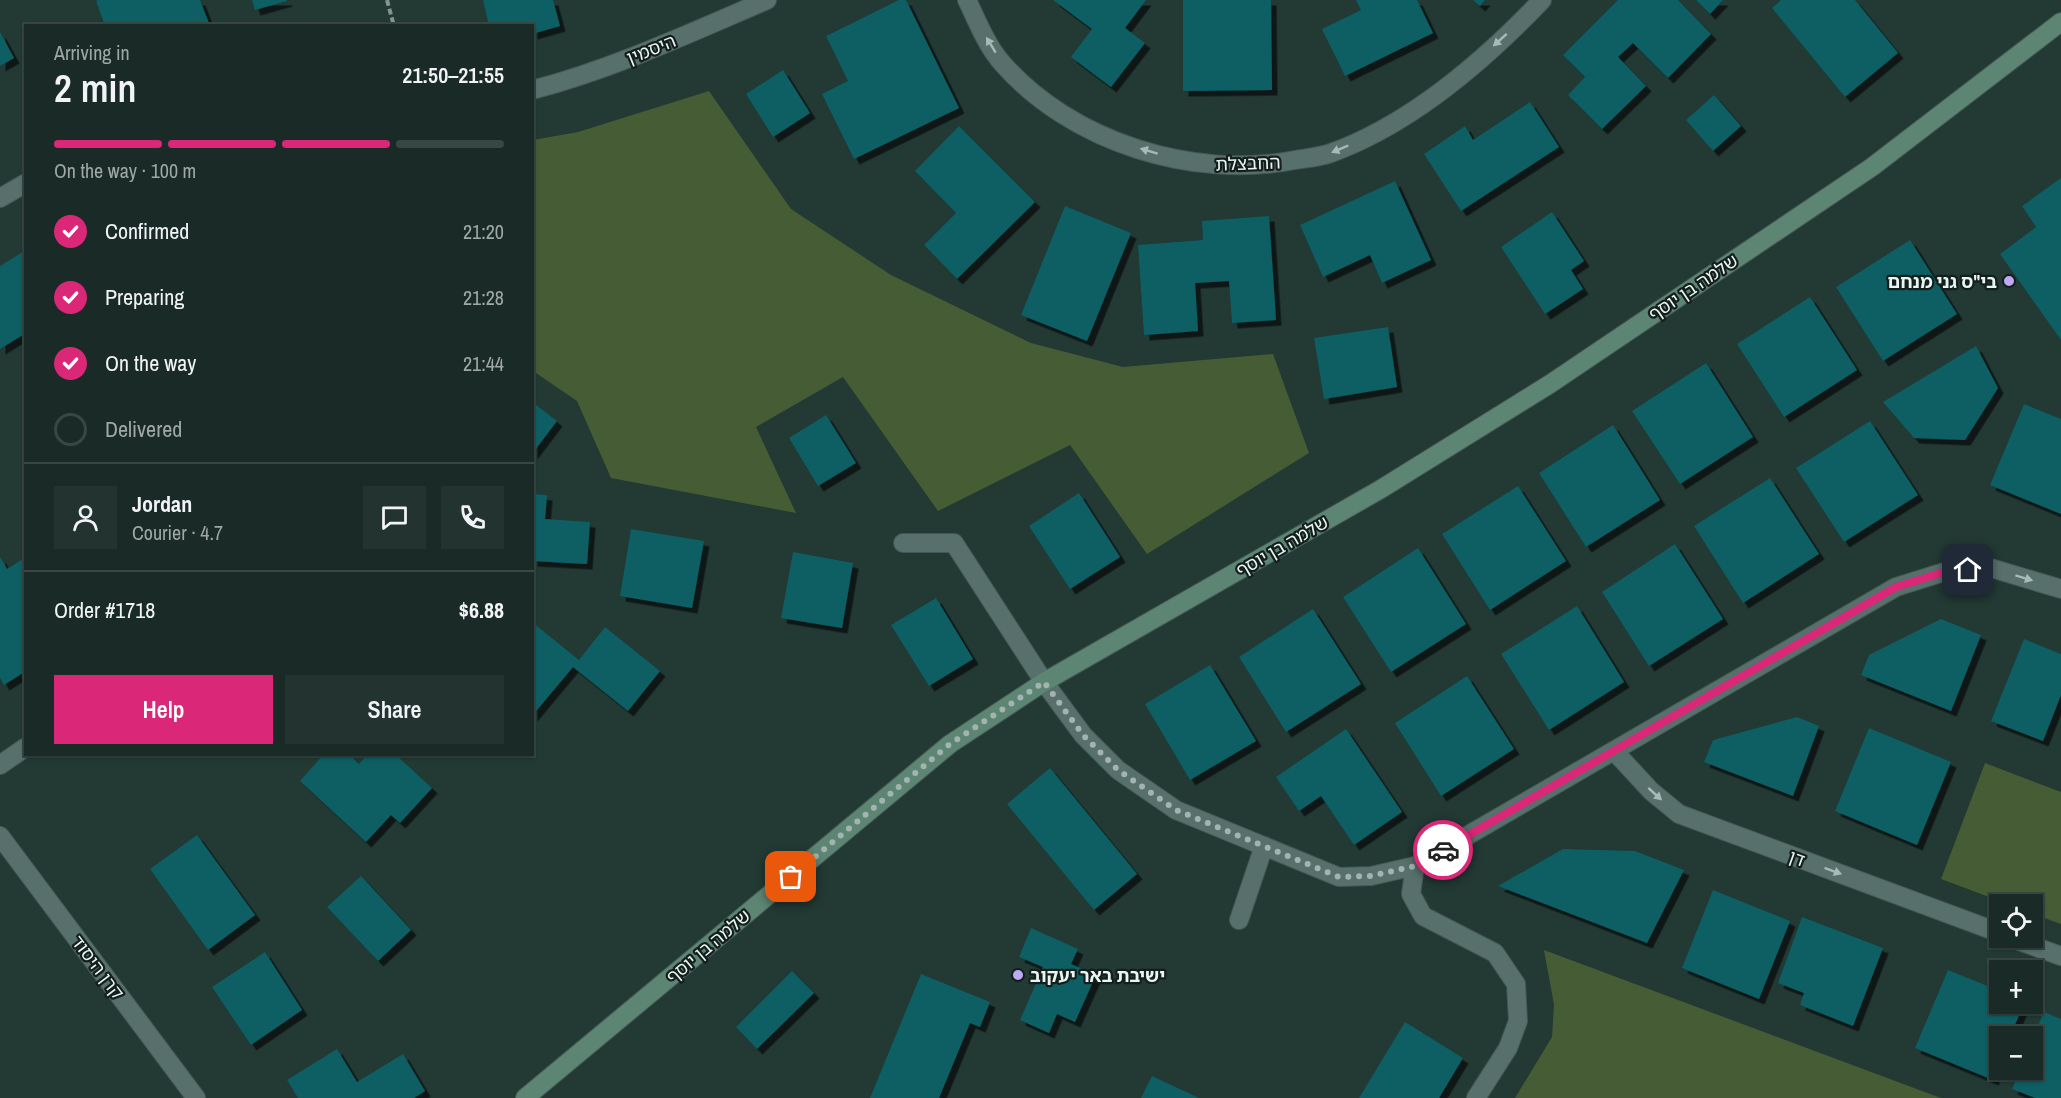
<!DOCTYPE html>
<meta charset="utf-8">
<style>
:root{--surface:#1a2b27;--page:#23332f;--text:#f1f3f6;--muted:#9fa7a7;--line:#384744;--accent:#db2777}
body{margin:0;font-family:"Archivo Narrow","Noto Sans Hebrew",sans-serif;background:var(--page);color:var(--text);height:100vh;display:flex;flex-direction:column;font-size:22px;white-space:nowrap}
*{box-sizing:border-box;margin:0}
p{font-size:20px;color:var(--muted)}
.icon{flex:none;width:33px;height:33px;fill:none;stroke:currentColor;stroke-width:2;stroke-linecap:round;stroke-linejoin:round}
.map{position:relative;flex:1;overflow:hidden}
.details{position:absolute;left:24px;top:24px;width:510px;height:732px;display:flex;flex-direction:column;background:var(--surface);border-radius:0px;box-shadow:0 2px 4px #0004,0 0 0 2px var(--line)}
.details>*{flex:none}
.buttons{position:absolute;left:1989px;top:894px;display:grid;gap:12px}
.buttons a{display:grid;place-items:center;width:54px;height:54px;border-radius:0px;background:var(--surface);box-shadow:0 2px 4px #0004,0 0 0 2px var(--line);font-size:30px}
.pin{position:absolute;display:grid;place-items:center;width:51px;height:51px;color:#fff;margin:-26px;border-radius:12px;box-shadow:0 3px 9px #0006}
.courier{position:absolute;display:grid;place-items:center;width:60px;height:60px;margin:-30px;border:4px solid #db2777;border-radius:50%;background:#fff;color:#222;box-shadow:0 2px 8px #0007}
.summary em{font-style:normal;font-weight:600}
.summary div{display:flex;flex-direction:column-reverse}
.summary{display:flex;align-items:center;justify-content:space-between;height:102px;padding:0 30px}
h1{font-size:39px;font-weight:600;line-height:45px}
.bar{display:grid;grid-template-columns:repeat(4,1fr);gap:9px 6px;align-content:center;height:72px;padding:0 30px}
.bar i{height:8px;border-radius:4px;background:var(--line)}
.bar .active{background:var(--accent)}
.bar p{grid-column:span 4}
.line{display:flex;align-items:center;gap:15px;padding:0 30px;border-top:2px solid var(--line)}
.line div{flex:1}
.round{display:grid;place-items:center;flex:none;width:63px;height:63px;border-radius:0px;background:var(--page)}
ol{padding:0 30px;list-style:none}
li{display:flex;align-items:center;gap:18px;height:66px}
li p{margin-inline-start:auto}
li .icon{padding:6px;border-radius:50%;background:var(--accent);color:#fff;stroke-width:4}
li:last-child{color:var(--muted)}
li i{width:33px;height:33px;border:3px solid var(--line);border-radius:50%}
.button{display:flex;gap:12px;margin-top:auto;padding:12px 30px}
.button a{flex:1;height:69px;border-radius:0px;background:var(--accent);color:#fff;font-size:24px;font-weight:600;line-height:69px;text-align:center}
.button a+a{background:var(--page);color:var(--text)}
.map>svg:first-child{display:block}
.green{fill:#465c35}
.building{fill:#0a5e64;filter:url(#shadow)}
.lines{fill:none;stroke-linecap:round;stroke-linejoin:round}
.lane-casing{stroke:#445854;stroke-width:20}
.street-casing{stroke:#445854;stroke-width:20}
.secondary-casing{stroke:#445854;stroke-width:20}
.path{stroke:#839591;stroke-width:4;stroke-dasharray:6 3;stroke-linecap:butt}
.lane{stroke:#58706b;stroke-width:18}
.street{stroke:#58706b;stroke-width:18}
.secondary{stroke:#5d8573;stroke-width:18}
.oneway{fill:#a7bab5}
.done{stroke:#a3b4b0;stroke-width:6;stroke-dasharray:0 10.8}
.route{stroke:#db2777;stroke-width:8}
.poi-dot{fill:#bda9f5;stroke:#141e1c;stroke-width:2}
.labels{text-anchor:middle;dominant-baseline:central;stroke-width:4.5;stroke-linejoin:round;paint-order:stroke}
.street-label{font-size:18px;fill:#e8f6f2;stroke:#141e1c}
.poi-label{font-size:18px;font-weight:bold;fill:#e8f6f2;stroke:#141e1c;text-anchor:end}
</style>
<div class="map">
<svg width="2061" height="1098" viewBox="0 0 2061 1098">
<defs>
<filter id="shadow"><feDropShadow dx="5.5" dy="5.5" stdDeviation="0" flood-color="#0009"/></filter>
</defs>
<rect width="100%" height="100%" fill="#223934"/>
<path class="green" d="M 709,91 L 791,209 L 891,275 L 1031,343 L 1123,367 L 1273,354 L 1309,453 L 1147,554 L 1070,445 L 938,511 L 843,377 L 756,427 L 796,513 L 611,478 L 577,401 L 533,371 L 533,140 L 578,132 Z
M 1985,763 L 2061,792 L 2061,924 L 2033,914 L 2032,904 L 2008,904 L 1941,879 Z
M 1544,950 L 1941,1098 L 1515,1098 L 1552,1037 L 1554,1005 Z"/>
<path class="building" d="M 98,0 L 200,0 L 210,26 L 105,26 L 96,1 Z
M 252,0 L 287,0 L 287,1 L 255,10 Z
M 483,0 L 553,0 L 560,26 L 532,34 L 532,26 L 489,26 Z
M 899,0 L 906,0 L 959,108 L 854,159 L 822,94 L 848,81 L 826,36 Z
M 1053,0 L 1146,0 L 1125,28 L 1145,43 L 1111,87 L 1071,57 L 1092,29 Z
M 1183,0 L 1271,0 L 1272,90 L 1183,91 Z
M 1356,0 L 1417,0 L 1433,33 L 1345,76 L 1322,29 L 1361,10 Z
M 1473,0 L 1485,0 L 1480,6 Z
M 1618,0 L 1678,0 L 1711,34 L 1668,78 L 1633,43 L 1618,57 L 1646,86 L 1602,129 L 1568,95 L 1585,77 L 1563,55 Z
M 1696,0 L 1723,0 L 1710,14 Z
M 1781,0 L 1855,0 L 1898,53 L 1845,97 L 1772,8 Z
M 0,32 L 14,58 L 0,66 Z
M 783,70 L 810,113 L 773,137 L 746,94 Z
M 1714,95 L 1741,126 L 1713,151 L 1686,120 Z
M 1530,102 L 1559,147 L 1461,211 L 1424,154 L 1465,126 L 1473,140 Z
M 959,126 L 1035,202 L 957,279 L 924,245 L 956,213 L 915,171 Z
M 2061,178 L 2061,340 L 2000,254 L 2036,227 L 2022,206 Z
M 1395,181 L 1431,260 L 1382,283 L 1370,255 L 1323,277 L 1300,225 Z
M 1065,206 L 1131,233 L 1087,341 L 1021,315 Z
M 1552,212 L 1584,261 L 1571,270 L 1583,289 L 1545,314 L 1501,247 Z
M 1269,216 L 1276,320 L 1232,323 L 1229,281 L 1195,283 L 1198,331 L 1144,335 L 1138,245 L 1203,240 L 1202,221 Z
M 1910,240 L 1957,314 L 1883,361 L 1836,287 Z
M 26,250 L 26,333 L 0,349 L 0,266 Z
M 1810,297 L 1857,370 L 1784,417 L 1737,344 Z
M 1388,327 L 1397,387 L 1324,399 L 1314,338 Z
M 1976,346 L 1998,388 L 1965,440 L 1914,438 L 1883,402 Z
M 1706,363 L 1753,437 L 1680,484 L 1632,411 Z
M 532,402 L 557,421 L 532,454 Z
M 2024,404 L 2061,419 L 2061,514 L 1990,485 Z
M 826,415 L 856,463 L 818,486 L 789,438 Z
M 1870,421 L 1918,495 L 1844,542 L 1796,468 Z
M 1613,425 L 1660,500 L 1586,547 L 1539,473 Z
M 1770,478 L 1819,554 L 1743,603 L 1694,526 Z
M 1518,486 L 1566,561 L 1490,610 L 1442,534 Z
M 1079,493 L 1120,557 L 1070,589 L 1029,526 Z
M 532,494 L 547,495 L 545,519 L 590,522 L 587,564 L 532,561 Z
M 631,529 L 704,541 L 692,608 L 620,596 Z
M 1675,544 L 1723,619 L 1649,666 L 1602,592 Z
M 1418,548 L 1466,624 L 1391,672 L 1343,597 Z
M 793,552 L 853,563 L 842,628 L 781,618 Z
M 0,557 L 7,569 L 26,557 L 26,671 L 4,685 L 0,678 Z
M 936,598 L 973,659 L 929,686 L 891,625 Z
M 1577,606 L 1624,682 L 1549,730 L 1501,654 Z
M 1313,609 L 1361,684 L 1286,732 L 1239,657 Z
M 1941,619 L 1981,635 L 1951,711 L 1861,675 L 1869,655 Z
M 532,622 L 579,660 L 605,627 L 660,671 L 628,711 L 573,667 L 532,716 Z
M 2024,639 L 2061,654 L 2061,695 L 2043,741 L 1991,721 Z
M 1210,665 L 1256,741 L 1190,780 L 1145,704 Z
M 1467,676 L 1514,749 L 1441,796 L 1395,723 Z
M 1797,717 L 1819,726 L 1793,796 L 1704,762 L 1713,740 Z
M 1869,728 L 1951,762 L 1917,845 L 1835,811 Z
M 1346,729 L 1402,812 L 1354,845 L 1321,796 L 1299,811 L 1276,777 Z
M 324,754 L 349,754 L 359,764 L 368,754 L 395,754 L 432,788 L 400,823 L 391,815 L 366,842 L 300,781 Z
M 1050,768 L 1137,874 L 1094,910 L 1007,804 Z
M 197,835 L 255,915 L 208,950 L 150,869 Z
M 1563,849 L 1635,851 L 1684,870 L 1647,943 L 1498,886 Z
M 361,876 L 411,930 L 378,961 L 327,907 Z
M 1713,890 L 1790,921 L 1759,999 L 1682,968 Z
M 1802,917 L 1883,948 L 1853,1026 L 1800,1005 L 1804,993 L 1778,983 Z
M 1031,928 L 1078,949 L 1071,964 L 1096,975 L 1075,1022 L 1057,1014 L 1049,1033 L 1020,1020 L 1043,967 L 1019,957 Z
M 265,952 L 302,1010 L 251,1045 L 212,987 Z
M 1948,970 L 2000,991 L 2000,1004 L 2024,1004 L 2010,1036 L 2000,1036 L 2000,1064 L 1993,1080 L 1915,1048 Z
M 792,971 L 814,993 L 757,1049 L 736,1027 Z
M 921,974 L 990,1002 L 980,1027 L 970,1023 L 939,1098 L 870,1098 Z
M 2044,1012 L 2061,1019 L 2061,1098 L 2035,1098 L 2012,1089 L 2020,1070 L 2032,1070 L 2032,1039 Z
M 1405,1022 L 1463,1058 L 1439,1098 L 1359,1098 Z
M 337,1049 L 357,1082 L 403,1054 L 425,1091 L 414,1098 L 298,1098 L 287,1080 Z
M 1152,1076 L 1199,1098 L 1141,1098 Z"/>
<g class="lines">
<g class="lane-casing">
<path id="lane" d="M 903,543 L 954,543 L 1044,682
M 1415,866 L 1411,894 L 1423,916 L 1495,953 L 1516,984 L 1518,1021 L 1508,1048 L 1476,1098
M 1239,920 L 1264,846"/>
</g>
<g class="street-casing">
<path id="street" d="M 967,0 C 977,21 987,46 1002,63 C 1071,142 1193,180 1295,160 C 1307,158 1320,157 1331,153 C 1411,124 1484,61 1542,0
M 532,90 C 613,69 690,33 767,0
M 0,198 L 26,183
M 1044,682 L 1083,735 L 1118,770 L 1176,810 L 1339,877 L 1371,876 L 1415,866 L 1896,587 L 1944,572 L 1991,568 L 2061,589
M 1615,752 L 1651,791 L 1679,814 L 2000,933
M 0,765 L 26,747
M 0,836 L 196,1098
M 2011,938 L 2061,956"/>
</g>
<g class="secondary-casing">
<path id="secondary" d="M 525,1098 L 950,744 L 1044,682 L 1381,489 L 1550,384 L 1872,167 L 2061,22"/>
</g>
<path class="path" d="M 387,0 L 394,26"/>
<use href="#lane" class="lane"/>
<use href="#street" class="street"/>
<use href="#secondary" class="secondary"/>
</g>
<defs><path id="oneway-solid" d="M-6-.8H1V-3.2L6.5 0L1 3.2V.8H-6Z" transform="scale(1.5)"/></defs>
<g class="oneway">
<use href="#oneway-solid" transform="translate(1500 40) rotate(138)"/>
<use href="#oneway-solid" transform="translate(991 45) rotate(-121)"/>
<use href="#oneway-solid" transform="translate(1340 149) rotate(157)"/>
<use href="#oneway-solid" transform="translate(1149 151) rotate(-163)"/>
<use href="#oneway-solid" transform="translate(2024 578) rotate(17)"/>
<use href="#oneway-solid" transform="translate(1655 794) rotate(42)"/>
<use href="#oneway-solid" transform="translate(1833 871) rotate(20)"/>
</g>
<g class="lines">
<path class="done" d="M 791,877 L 950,744 L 1044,682 L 1083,735 L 1118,770 L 1176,810 L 1339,877 L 1371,876 L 1415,866 L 1443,850"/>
<path class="route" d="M 1443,850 L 1896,587 L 1944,572 L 1968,570"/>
</g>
<g class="poi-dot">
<circle cx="2009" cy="281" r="6"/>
<circle cx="1018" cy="975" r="6"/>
</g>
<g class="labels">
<g class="street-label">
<text transform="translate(651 49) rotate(-22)">היסמין</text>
<text transform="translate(1248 163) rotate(-2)">החבצלת</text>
<text transform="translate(1693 287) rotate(-34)">שלמה בן יוסף</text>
<text transform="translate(1282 546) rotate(-30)">שלמה בן יוסף</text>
<text transform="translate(1797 858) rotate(20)">דן</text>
<text transform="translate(708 946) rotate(-40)">שלמה בן יוסף</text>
<text transform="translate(98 967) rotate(53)">קרן היסוד</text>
</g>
<g class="poi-label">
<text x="1997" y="281">בי"ס גני מנחם</text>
<text x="1030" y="975" text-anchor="start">ישיבת באר יעקוב</text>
</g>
</g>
</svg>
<div class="buttons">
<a><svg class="icon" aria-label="locate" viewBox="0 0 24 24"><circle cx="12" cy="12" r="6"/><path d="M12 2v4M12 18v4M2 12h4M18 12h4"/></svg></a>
<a>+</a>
<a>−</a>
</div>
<div class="pin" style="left:791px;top:877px;background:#ea580c"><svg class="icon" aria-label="bag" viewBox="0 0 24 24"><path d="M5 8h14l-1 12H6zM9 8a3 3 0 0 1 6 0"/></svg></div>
<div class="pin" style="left:1968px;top:570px;background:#1f2937"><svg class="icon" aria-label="home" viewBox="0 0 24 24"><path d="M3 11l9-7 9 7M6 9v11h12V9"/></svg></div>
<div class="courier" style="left:1443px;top:850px"><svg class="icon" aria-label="car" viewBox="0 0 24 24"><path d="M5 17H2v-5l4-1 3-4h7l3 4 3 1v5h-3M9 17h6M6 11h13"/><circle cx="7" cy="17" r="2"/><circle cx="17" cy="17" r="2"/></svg></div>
<section class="details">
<div class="summary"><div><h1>2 min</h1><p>Arriving in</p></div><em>21:50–21:55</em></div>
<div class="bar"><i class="active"></i><i class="active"></i><i class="active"></i><i></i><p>On the way · 100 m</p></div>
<ol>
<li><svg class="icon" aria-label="check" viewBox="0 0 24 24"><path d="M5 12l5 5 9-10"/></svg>Confirmed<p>21:20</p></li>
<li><svg class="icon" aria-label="check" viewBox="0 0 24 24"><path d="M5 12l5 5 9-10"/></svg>Preparing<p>21:28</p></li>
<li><svg class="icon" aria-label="check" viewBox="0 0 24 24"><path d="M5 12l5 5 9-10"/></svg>On the way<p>21:44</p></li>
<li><i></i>Delivered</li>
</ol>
<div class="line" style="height:108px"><a class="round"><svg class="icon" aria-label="person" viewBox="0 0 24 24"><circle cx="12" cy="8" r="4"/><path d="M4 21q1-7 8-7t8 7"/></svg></a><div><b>Jordan</b><p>Courier · 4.7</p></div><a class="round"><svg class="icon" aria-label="chat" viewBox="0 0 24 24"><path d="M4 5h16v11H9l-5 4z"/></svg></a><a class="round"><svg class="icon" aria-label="phone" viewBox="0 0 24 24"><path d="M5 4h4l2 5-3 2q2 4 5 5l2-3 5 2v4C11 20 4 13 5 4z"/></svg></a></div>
<div class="line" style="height:78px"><div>Order #1718</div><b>$6.88</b></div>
<div class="button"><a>Help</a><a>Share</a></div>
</section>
</div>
